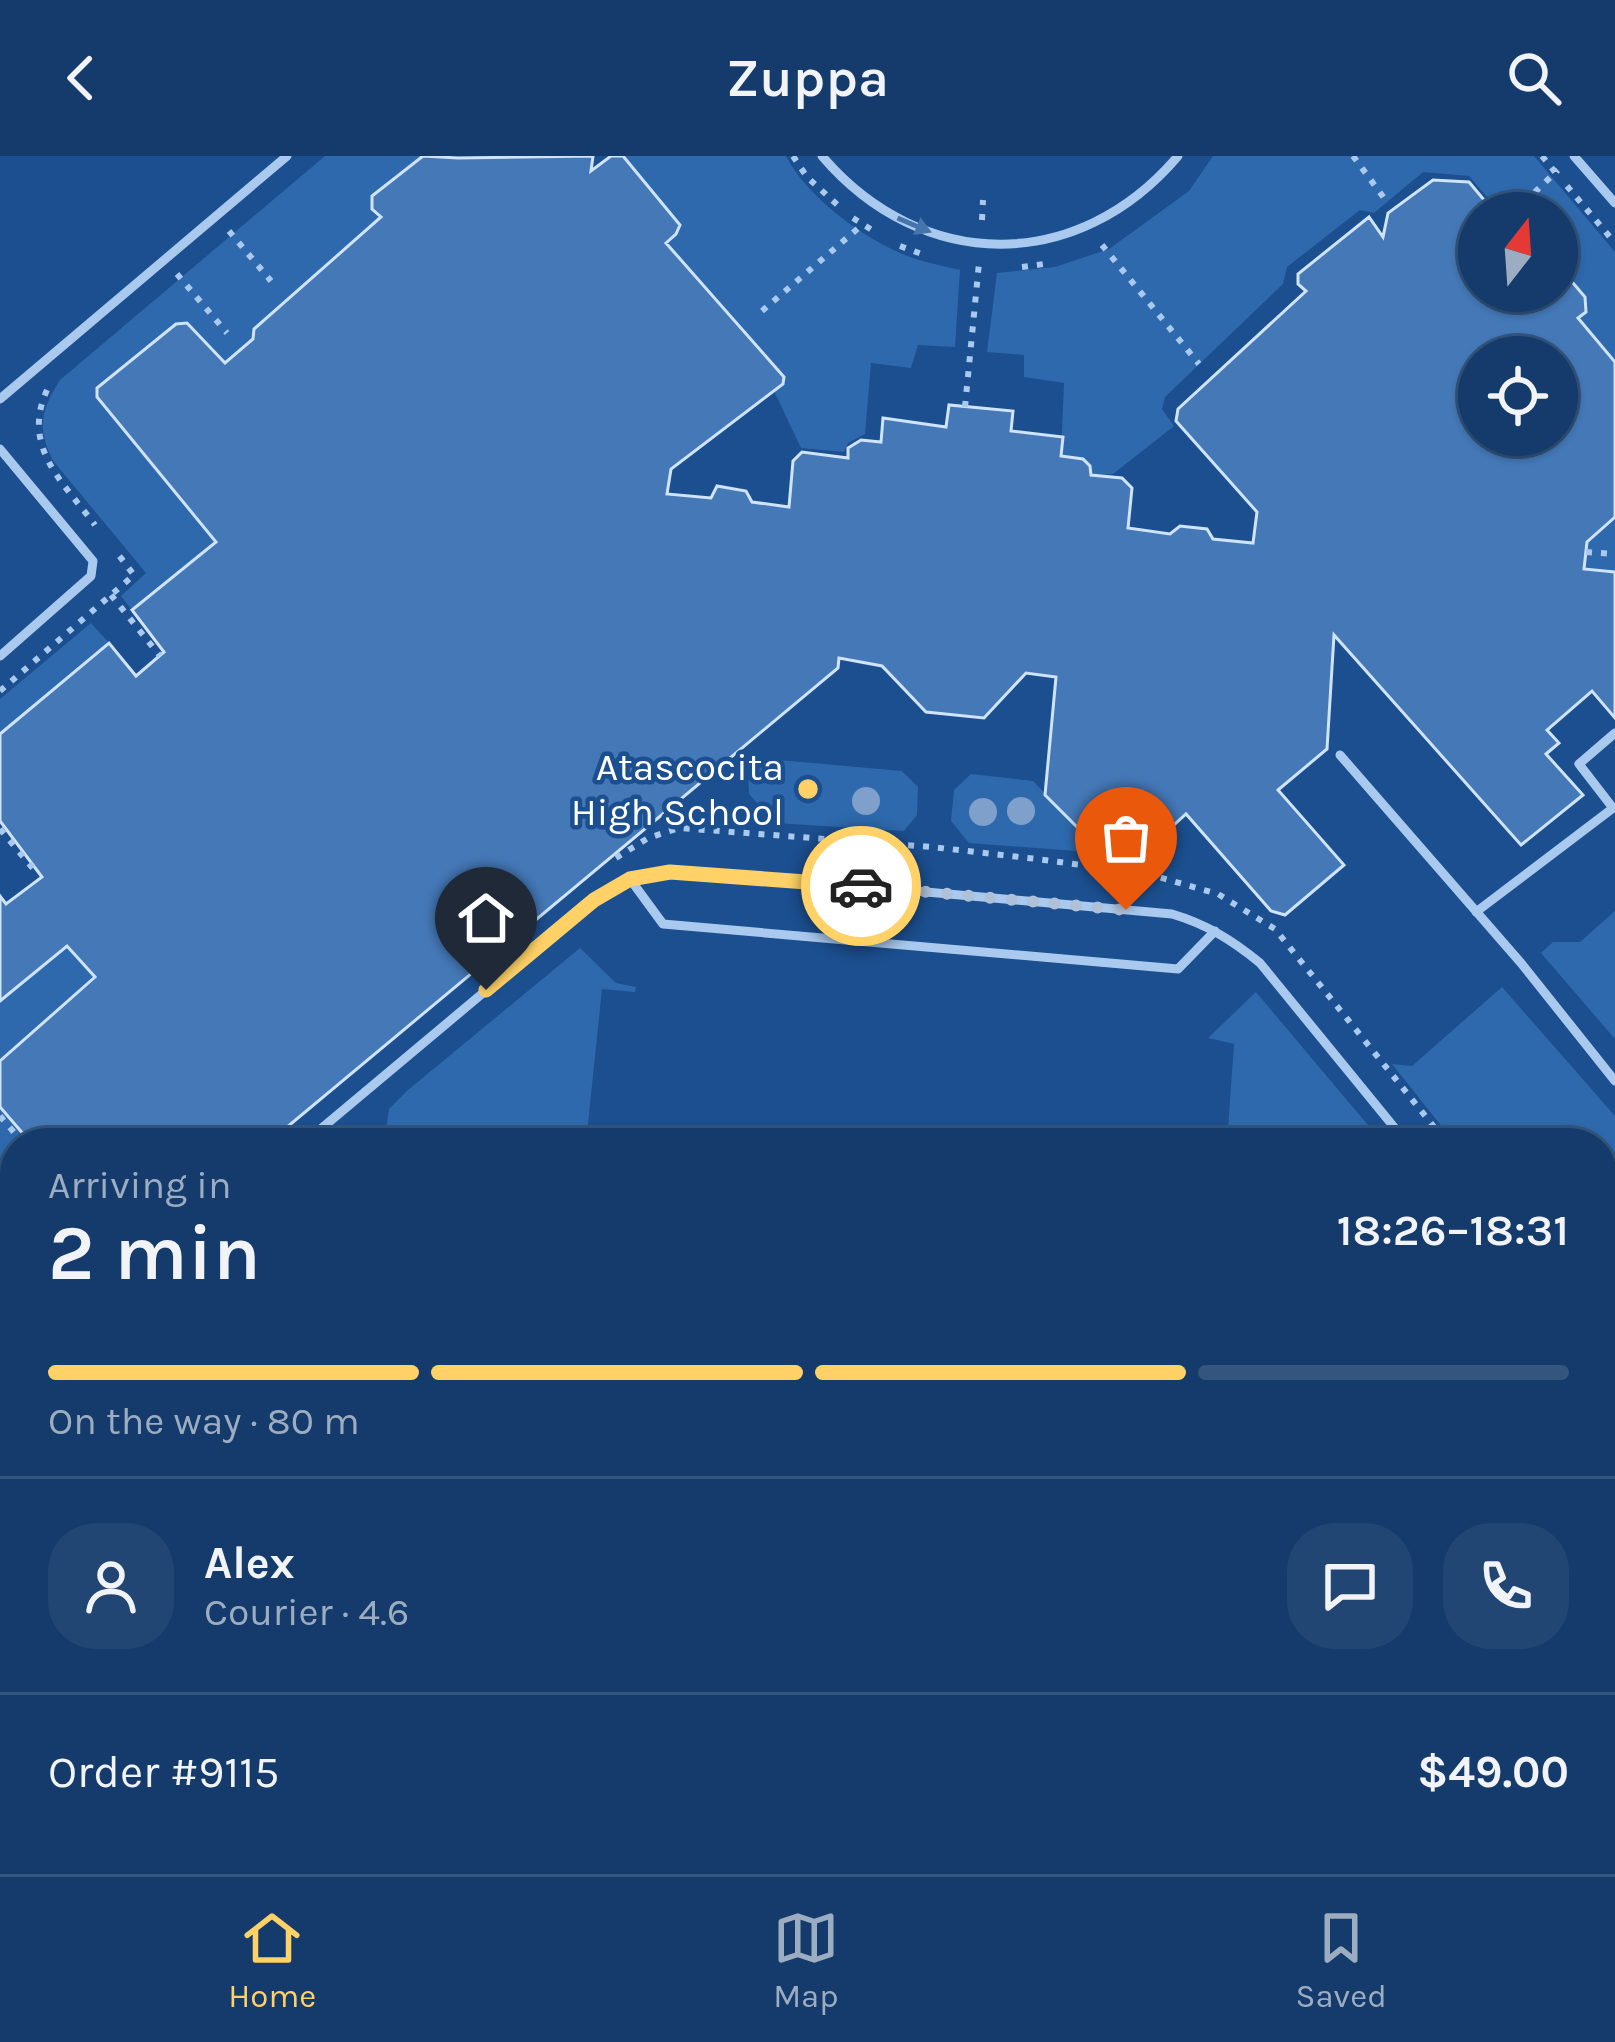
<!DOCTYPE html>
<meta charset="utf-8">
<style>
:root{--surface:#143b6b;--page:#214673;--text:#f1f3f6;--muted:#9dadc1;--line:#33557e;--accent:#ffd166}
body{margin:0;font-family:Karla,sans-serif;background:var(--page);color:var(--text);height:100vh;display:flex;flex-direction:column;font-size:45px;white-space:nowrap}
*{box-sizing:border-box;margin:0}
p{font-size:39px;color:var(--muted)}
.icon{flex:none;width:66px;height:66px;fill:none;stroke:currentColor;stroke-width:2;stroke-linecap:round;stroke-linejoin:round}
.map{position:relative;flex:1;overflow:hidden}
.sheet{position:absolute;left:0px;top:972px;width:1617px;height:747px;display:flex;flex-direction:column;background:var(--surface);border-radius:48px 48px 0 0;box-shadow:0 3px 9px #0004,0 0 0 3px var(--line)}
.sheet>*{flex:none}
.needle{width:78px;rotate:17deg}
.controls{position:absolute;left:1458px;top:36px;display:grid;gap:24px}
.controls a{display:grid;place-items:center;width:120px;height:120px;border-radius:50%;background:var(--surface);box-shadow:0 3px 9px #0004,0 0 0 3px var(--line);font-size:60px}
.pin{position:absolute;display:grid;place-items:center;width:102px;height:102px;color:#fff;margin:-123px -51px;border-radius:50% 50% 50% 0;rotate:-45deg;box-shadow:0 0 12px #0007}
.pin .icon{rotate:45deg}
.courier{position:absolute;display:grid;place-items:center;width:120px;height:120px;margin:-60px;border:9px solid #ffd166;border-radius:50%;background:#fff;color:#222;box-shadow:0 3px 15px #0007}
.head em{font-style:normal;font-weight:600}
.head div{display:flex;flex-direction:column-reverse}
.head{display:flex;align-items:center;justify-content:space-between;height:204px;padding:0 48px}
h1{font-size:78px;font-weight:600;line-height:90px}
.bar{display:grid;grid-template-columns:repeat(4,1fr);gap:18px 12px;align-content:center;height:144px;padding:0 48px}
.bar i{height:15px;border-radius:9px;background:var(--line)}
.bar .active{background:var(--accent)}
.bar p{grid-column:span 4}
.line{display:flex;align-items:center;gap:30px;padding:0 48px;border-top:3px solid var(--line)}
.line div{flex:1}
.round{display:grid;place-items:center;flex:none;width:126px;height:126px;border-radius:48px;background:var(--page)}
header{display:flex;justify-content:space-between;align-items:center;height:156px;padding:0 48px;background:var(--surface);font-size:54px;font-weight:600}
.tabs{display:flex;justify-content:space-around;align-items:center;height:168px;border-top:3px solid var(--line);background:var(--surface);font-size:33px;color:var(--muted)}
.tabs a{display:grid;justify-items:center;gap:6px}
.tabs .active{color:var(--accent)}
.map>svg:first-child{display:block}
.green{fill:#2e69ad}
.building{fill:#4478b7;stroke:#cfe3fa;stroke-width:3;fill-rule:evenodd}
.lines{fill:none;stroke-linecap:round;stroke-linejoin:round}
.path{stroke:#a9c9ee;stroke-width:6;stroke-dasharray:6 9;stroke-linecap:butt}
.service{stroke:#a9c9ee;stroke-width:9}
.primary{stroke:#f0f6ff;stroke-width:30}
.tree{fill:#7ea0ca}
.oneway{fill:#4674ac}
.done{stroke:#afc1d8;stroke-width:12;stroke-dasharray:0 21.6}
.route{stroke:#ffd166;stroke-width:15}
.poi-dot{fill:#ffd166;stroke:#1b4f8f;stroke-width:4.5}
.labels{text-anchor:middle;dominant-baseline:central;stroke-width:9;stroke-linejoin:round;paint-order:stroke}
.poi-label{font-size:39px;fill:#fff;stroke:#1b4f8f;text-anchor:end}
</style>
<header><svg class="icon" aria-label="back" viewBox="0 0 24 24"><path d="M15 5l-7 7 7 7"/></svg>Zuppa<svg class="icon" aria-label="search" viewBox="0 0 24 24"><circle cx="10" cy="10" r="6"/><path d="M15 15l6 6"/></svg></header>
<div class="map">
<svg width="1615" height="1718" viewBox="0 0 1615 1718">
<rect width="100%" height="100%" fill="#1b4f8f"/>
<path class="green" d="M 325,0 L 423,0 L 372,40 L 372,53 L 381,61 L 254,173 L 253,183 L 225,207 L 187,167 L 176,168 L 97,232 L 97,241 L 216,386 L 132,454 L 121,440 L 146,417 L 54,306 C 36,273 41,254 60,224 Z
M 623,0 L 786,0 C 807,42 869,87 913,102 C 928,107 945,110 960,114 L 955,191 L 918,189 L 911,212 L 871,207 L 865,278 L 848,287 L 844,296 L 801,292 L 774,235 L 784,221 L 666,87 Z
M 1213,0 L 1534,0 L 1615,96 L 1615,206 L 1578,162 L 1585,155 L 1585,141 L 1557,108 L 1557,57 L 1501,57 L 1469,20 L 1423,16 L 1374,57 L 1360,54 L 1287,111 L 1283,128 L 1165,241 L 1162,253 L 1174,270 L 1113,318 L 1091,319 L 1090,310 L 1083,303 L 1061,300 L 1064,227 L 1024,221 L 1024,199 L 987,196 L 997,117 L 1055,111 L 1109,93 L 1189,35 Z
M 1615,361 L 1615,416 L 1584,413 L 1587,386 Z
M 91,467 L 109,487 L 0,578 L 0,543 Z
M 767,603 L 902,615 L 918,631 L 917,659 L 904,675 L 775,667 L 749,638 L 748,616 Z
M 971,618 L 1033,625 L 1103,697 L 969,687 L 951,665 L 954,634 Z
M 1615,755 L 1615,883 L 1541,797 L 1553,786 L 1580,786 Z
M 67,790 L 95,821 L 0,905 L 0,845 Z
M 580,792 L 616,827 L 636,831 L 635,836 L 602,833 L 586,987 L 384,987 L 389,953 L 408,934 Z
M 1502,831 L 1615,960 L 1615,1017 L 1602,1025 L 1602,987 L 1455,987 L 1392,908 L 1412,910 Z
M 1256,836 L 1383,987 L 1227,987 L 1234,888 L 1208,882 Z
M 0,951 L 31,987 L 15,987 L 15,1082 L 0,1067 Z
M 1615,1089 L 1615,1250 L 1602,1229 L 1602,1097 Z
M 0,1136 L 15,1141 L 15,1363 L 0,1359 Z
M 1602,1353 L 1615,1387 L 1615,1643 L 1602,1650 Z
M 1080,1704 L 1493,1704 L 1465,1718 L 1124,1718 Z"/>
<path class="building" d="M 423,0 L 458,2 L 593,0 L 591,15 L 611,0 L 623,0 L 680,69 L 676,78 L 666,87 L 784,221 L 783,228 L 671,313 L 667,338 L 711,342 L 717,330 L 746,335 L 752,346 L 789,351 L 793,305 L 802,296 L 848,302 L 848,292 L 861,284 L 881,286 L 883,262 L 946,271 L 949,249 L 1013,255 L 1011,275 L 1063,281 L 1061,300 L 1083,303 L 1090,310 L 1091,319 L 1122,322 L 1132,332 L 1128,372 L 1170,378 L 1180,370 L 1207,373 L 1213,383 L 1253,387 L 1257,356 L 1176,265 L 1178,253 L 1306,135 L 1298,128 L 1298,118 L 1369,61 L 1383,81 L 1388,57 L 1433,24 L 1469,26 L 1495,57 L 1479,57 L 1479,135 L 1557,135 L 1557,108 L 1585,141 L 1586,156 L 1578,162 L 1615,206 L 1615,361 L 1587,386 L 1584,413 L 1615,416 L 1615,562 L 1592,535 L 1547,574 L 1559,587 L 1546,598 L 1583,639 L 1521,689 L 1334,479 L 1327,593 L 1278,634 L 1344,709 L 1285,759 L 1271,755 L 1186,658 L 1139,701 L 1103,697 L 1045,639 L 1056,521 L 1026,517 L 984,562 L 926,556 L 882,510 L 839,502 L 838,512 L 268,987 L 31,987 L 0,951 L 0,905 L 95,821 L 67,790 L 0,845 L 0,740 L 6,748 L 42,721 L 0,665 L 0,578 L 109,487 L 136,520 L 164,496 L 132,454 L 216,386 L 97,241 L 97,232 L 176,168 L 187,167 L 225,207 L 253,183 L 254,173 L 381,61 L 372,53 L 372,40 ZM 1479,201 L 1557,201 L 1557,279 L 1479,279 Z"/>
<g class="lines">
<path class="path" d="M 793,0 L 807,21 L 843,54
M 1353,0 L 1387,46
M 1542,0 L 1555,16
M 1567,30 L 1615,87
M 1513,57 L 1558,14
M 853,62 L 878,78
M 982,64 L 983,44
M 229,75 L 271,125
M 1102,89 L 1199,208
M 900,90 L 927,100
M 1022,111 L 1051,107
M 177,118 L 227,177
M 762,155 L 862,69
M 47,234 C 21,291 63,326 95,369
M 965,251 L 979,107
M 1586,396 L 1615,398
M 111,439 L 160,500
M 0,535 L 134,419 L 114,393
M 0,673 L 35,715
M 616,702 L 648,682 L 679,672 L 932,691 L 1037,703 L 1148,718 L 1218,738 L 1275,773 L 1447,987
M 0,960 L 23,987
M 1602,1030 L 1615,1023
M 0,1064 L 15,1050
M 0,1075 L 15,1087"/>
<path class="service" d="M 822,0 C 922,117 1078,118 1178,0
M 1574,0 L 1615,47
M 0,243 L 287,0
M 0,293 L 93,405 L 91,420 L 0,500
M 1340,599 L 1521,807 L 1615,925
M 630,723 L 663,768 L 1178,813 L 1215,775
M 1476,756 L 1613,652 L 1579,608 L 1615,577
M 304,987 L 594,744 L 630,723 L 670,716 L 714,717 L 1172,758 C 1206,768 1232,784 1260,807 L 1407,987
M 1602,1063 L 1615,1055
M 0,1112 L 15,1119
M 1602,1304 L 1615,1330
M 0,1563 L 15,1567
M 0,1671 L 15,1676
M 109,1704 L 156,1718
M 432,1704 L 447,1718"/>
<path class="primary" d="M 1547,1718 L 1587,1704"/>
</g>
<g class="tree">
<circle cx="866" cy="645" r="14"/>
<circle cx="1021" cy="655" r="14"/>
<circle cx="983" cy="656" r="14"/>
</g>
<defs><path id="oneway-solid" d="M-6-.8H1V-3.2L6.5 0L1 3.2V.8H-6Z" transform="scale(3)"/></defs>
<use class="oneway" href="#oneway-solid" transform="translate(914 69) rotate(23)"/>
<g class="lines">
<path class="done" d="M 861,730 L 1126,754"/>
<path class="route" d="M 486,834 L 594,744 L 630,723 L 670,716 L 861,730"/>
</g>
<circle class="poi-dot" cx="808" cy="633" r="12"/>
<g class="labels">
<g class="poi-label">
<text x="784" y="611">Atascocita<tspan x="784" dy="45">High School</tspan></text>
</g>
</g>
</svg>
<div class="controls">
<a><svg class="needle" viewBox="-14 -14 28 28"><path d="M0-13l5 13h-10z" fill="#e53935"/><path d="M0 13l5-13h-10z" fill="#9dadc1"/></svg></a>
<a><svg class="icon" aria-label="locate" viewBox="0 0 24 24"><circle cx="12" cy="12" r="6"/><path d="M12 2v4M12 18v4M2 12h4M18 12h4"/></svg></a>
</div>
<div class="pin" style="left:1126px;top:754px;background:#ea580c"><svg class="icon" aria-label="bag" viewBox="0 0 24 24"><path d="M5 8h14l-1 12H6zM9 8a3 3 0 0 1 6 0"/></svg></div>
<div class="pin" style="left:486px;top:834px;background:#1f2937"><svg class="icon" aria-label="home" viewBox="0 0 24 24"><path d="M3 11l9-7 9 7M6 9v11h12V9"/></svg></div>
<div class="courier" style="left:861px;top:730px"><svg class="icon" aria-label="car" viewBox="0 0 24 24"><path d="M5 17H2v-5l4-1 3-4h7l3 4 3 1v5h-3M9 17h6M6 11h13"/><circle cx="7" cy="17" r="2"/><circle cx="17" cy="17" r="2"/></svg></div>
<section class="sheet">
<div class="head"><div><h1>2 min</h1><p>Arriving in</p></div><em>18:26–18:31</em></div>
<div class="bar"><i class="active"></i><i class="active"></i><i class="active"></i><i></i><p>On the way · 80 m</p></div>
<div class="line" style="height:216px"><a class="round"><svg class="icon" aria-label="person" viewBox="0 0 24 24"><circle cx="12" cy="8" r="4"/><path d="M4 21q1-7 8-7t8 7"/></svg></a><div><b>Alex</b><p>Courier · 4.6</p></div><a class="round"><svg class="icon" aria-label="chat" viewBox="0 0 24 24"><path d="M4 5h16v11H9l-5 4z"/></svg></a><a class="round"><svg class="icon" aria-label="phone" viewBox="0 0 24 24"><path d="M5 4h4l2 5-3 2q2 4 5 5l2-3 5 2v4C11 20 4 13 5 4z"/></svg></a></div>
<div class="line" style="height:156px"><div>Order #9115</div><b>$49.00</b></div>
</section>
</div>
<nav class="tabs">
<a class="active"><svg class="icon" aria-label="home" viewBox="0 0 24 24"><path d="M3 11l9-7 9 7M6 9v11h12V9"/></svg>Home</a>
<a><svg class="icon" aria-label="map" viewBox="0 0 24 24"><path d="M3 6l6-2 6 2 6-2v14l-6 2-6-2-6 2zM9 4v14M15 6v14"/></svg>Map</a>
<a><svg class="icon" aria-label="saved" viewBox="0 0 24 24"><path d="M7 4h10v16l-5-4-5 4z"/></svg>Saved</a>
</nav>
